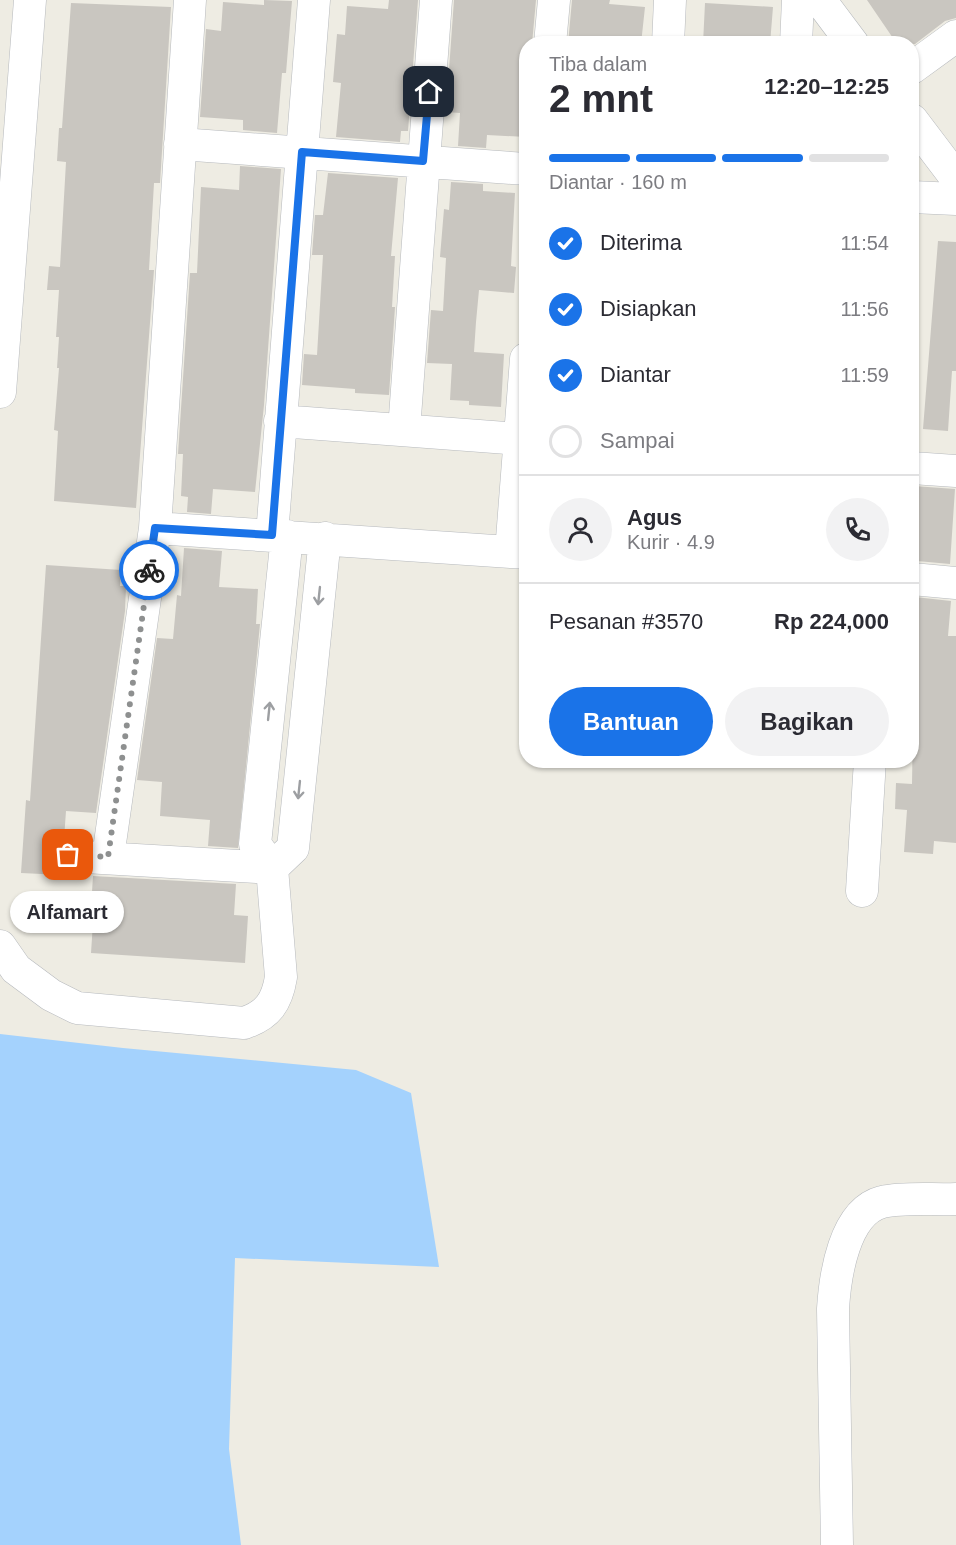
<!DOCTYPE html>
<html lang="id">
<meta charset="utf-8">
<style>
:root{--surface:#fff;--page:#f2f2f3;--text:#2b2b33;--muted:#7c7c81;--line:#e1e1e2;--accent:#1a73e8}
body{margin:0;font-family:Arial,sans-serif;background:var(--page);color:var(--text);height:100vh;display:flex;flex-direction:column;font-size:22px;white-space:nowrap}
*{box-sizing:border-box;margin:0}
p{font-size:20px;color:var(--muted)}
.icon{flex:none;width:33px;height:33px;fill:none;stroke:currentColor;stroke-width:2;stroke-linecap:round;stroke-linejoin:round}
.map{position:relative;flex:1;overflow:hidden}
.drawer{position:absolute;left:519px;top:36px;width:400px;height:732px;display:flex;flex-direction:column;background:var(--surface);border-radius:24px;box-shadow:0 2px 4px #0004}
.drawer>*{flex:none}
.pin{position:absolute;display:grid;place-items:center;width:51px;height:51px;color:#fff;margin:-26px;border-radius:12px;box-shadow:0 3px 9px #0006}
.courier{position:absolute;display:grid;place-items:center;width:60px;height:60px;margin:-30px;border:4px solid #1a73e8;border-radius:50%;background:#fff;color:#222;box-shadow:0 2px 8px #0007}
.bubble{position:absolute;height:42px;border-radius:21px;background:var(--surface);box-shadow:0 2px 4px #0004;font-size:20px;font-weight:800;line-height:42px;text-align:center}
.overview em{font-style:normal;font-weight:800}
.overview div{display:flex;flex-direction:column-reverse}
.overview{display:flex;align-items:center;justify-content:space-between;height:102px;padding:0 30px}
h1{font-size:39px;font-weight:800;line-height:45px}
.bar{display:grid;grid-template-columns:repeat(4,1fr);gap:9px 6px;align-content:center;height:72px;padding:0 30px}
.bar i{height:8px;border-radius:4px;background:var(--line)}
.bar .selected{background:var(--accent)}
.bar p{grid-column:span 4}
.line{display:flex;align-items:center;gap:15px;padding:0 30px;border-top:2px solid var(--line)}
.line div{flex:1}
.round{display:grid;place-items:center;flex:none;width:63px;height:63px;border-radius:32px;background:var(--page)}
ol{padding:0 30px;list-style:none}
li{display:flex;align-items:center;gap:18px;height:66px}
li p{margin-inline-start:auto}
li .icon{padding:6px;border-radius:50%;background:var(--accent);color:#fff;stroke-width:4}
li:last-child{color:var(--muted)}
li i{width:33px;height:33px;border:3px solid var(--line);border-radius:50%}
.action{display:flex;gap:12px;margin-top:auto;padding:12px 30px}
.action a{flex:1;height:69px;border-radius:36px;background:var(--accent);color:#fff;font-size:24px;font-weight:800;line-height:69px;text-align:center}
.action a+a{background:var(--page);color:var(--text)}
.map>svg:first-child{display:block}
.water{fill:#a4d2fd}
.building{fill:#c9c6c0}
.lines{fill:none;stroke-linecap:round;stroke-linejoin:round}
.minor-casing{stroke:#b6b9bd;stroke-width:33}
.minor{stroke:#fff;stroke-width:32}
.oneway{stroke:#9d9fa2}
.done{stroke:#8e9090;stroke-width:6;stroke-dasharray:0 10.8}
.route{stroke:#1a73e8;stroke-width:8}
</style>
<div class="map">
<svg width="956" height="1545" viewBox="0 0 956 1545">
<rect width="100%" height="100%" fill="#eeece3"/>
<path class="water" d="M 0,1034 L 123,1048 L 356,1070 L 411,1093 L 439,1267 L 235,1258 L 229,1449 L 241,1545 L 0,1545 Z"/>
<path class="building" d="M 264,0 L 292,1 L 286,73 L 282,73 L 277,133 L 243,130 L 243,120 L 200,117 L 206,29 L 221,31 L 223,2 L 264,5 Z
M 389,0 L 418,0 L 408,131 L 401,131 L 400,142 L 336,137 L 341,83 L 333,82 L 337,34 L 345,35 L 347,6 L 388,9 Z
M 454,0 L 536,0 L 532,44 L 526,44 L 526,137 L 487,135 L 486,148 L 458,146 L 460,113 L 446,112 Z
M 572,0 L 610,0 L 609,4 L 645,7 L 641,44 L 568,44 Z
M 867,0 L 956,0 L 956,18 L 945,21 L 915,44 L 897,44 Z
M 71,3 L 171,7 L 160,183 L 154,183 L 149,270 L 154,270 L 136,508 L 54,501 L 58,431 L 54,430 L 59,368 L 57,368 L 59,337 L 56,337 L 59,290 L 47,290 L 49,266 L 60,267 L 66,162 L 57,161 L 59,128 L 62,128 Z
M 705,3 L 773,7 L 770,44 L 703,44 Z
M 240,166 L 281,169 L 264,405 L 255,492 L 213,489 L 211,514 L 187,512 L 188,497 L 181,496 L 183,454 L 178,454 L 190,273 L 197,273 L 201,187 L 239,190 Z
M 328,173 L 398,178 L 391,256 L 395,256 L 392,307 L 395,307 L 389,395 L 355,393 L 355,389 L 302,385 L 304,354 L 317,355 L 323,255 L 312,255 L 315,215 L 323,215 Z
M 451,182 L 483,184 L 483,191 L 515,193 L 511,266 L 516,267 L 514,293 L 479,290 L 476,322 L 474,352 L 504,354 L 501,407 L 469,405 L 469,401 L 450,400 L 452,364 L 427,363 L 431,310 L 443,311 L 446,258 L 440,257 L 444,209 L 449,210 Z
M 938,241 L 956,242 L 956,371 L 952,371 L 948,431 L 923,429 Z
M 914,486 L 955,489 L 950,564 L 917,561 L 918,548 L 912,547 Z
M 184,548 L 222,551 L 219,587 L 258,589 L 256,624 L 260,624 L 238,848 L 208,846 L 210,820 L 160,816 L 162,782 L 137,780 L 157,638 L 173,639 L 177,595 L 181,596 Z
M 46,565 L 121,570 L 120,586 L 126,586 L 125,611 L 96,813 L 66,811 L 64,839 L 53,846 L 50,854 L 52,865 L 62,872 L 62,875 L 21,873 L 26,800 L 30,801 Z
M 915,597 L 951,601 L 948,636 L 956,636 L 956,843 L 934,841 L 933,854 L 904,852 L 907,810 L 895,809 L 896,783 L 912,784 Z
M 93,876 L 236,884 L 234,915 L 248,916 L 245,963 L 91,953 L 95,892 L 92,892 Z"/>
<g class="lines">
<g class="minor-casing">
<path id="minor" d="M 820,0 L 853,44
M 550,44 L 554,0
M 668,44 L 670,0
M 796,44 L 798,0
M 912,68 L 956,36
M 912,120 L 956,178
M 180,144 L 526,169
M 912,197 L 956,199
M 0,392 L 30,0
M 280,421 L 521,439
M 404,430 L 436,0
M 912,468 L 956,471
M 155,528 L 526,553
M 272,535 L 314,0
M 511,552 L 526,359
M 912,579 L 956,583
M 68,856 L 272,868 L 293,848 L 325,538
M 108,857 L 155,528 L 190,0
M 862,891 L 870,760
M 0,946 L 16,969 L 51,995 L 77,1008 L 244,1023 C 268,1015 277,1002 281,977 L 272,868 L 255,844 L 287,536
M 837,1545 L 833,1309 C 835,1276 844,1212 882,1202 C 904,1197 933,1200 956,1199"/>
</g>
<use href="#minor" class="minor"/>
</g>
<defs><path id="oneway-shaft" d="M-6 0H5M1.5-3L5.5 0L1.5 3" fill="none" stroke-width="1.6" stroke-linecap="round" stroke-linejoin="round" transform="scale(1.5)"/></defs>
<g class="oneway">
<use href="#oneway-shaft" transform="translate(319 596) rotate(96)"/>
<use href="#oneway-shaft" transform="translate(269 711) rotate(-84)"/>
<use href="#oneway-shaft" transform="translate(299 790) rotate(96)"/>
</g>
<g class="lines">
<path class="done" d="M 68,855 L 108,857 L 149,570"/>
<path class="route" d="M 149,570 L 155,528 L 272,535 L 302,152 L 423,161 L 429,92"/>
</g>
</svg>
<div class="pin" style="left:68px;top:855px;background:#ea580c"><svg class="icon" aria-label="bag" viewBox="0 0 24 24"><path d="M5 8h14l-1 12H6zM9 8a3 3 0 0 1 6 0"/></svg></div>
<div class="pin" style="left:429px;top:92px;background:#1f2937"><svg class="icon" aria-label="home" viewBox="0 0 24 24"><path d="M3 11l9-7 9 7M6 9v11h12V9"/></svg></div>
<div class="courier" style="left:149px;top:570px"><svg class="icon" aria-label="bike" viewBox="0 0 24 24"><circle cx="6" cy="16" r="4"/><circle cx="18" cy="16" r="4"/><path d="M6 16l4-8h5l3 8M10 8l3 8H6M13 5h3"/></svg></div>
<div class="bubble" style="left:10px;top:891px;width:114px">Alfamart</div>
<section class="drawer">
<div class="overview"><div><h1>2 mnt</h1><p>Tiba dalam</p></div><em>12:20–12:25</em></div>
<div class="bar"><i class="selected"></i><i class="selected"></i><i class="selected"></i><i></i><p>Diantar · 160 m</p></div>
<ol>
<li><svg class="icon" aria-label="check" viewBox="0 0 24 24"><path d="M5 12l5 5 9-10"/></svg>Diterima<p>11:54</p></li>
<li><svg class="icon" aria-label="check" viewBox="0 0 24 24"><path d="M5 12l5 5 9-10"/></svg>Disiapkan<p>11:56</p></li>
<li><svg class="icon" aria-label="check" viewBox="0 0 24 24"><path d="M5 12l5 5 9-10"/></svg>Diantar<p>11:59</p></li>
<li><i></i>Sampai</li>
</ol>
<div class="line" style="height:108px"><a class="round"><svg class="icon" aria-label="person" viewBox="0 0 24 24"><circle cx="12" cy="8" r="4"/><path d="M4 21q1-7 8-7t8 7"/></svg></a><div><b>Agus</b><p>Kurir · 4.9</p></div><a class="round"><svg class="icon" aria-label="phone" viewBox="0 0 24 24"><path d="M5 4h4l2 5-3 2q2 4 5 5l2-3 5 2v4C11 20 4 13 5 4z"/></svg></a></div>
<div class="line" style="height:78px"><div>Pesanan #3570</div><b>Rp 224,000</b></div>
<div class="action"><a>Bantuan</a><a>Bagikan</a></div>
</section>
</div>
